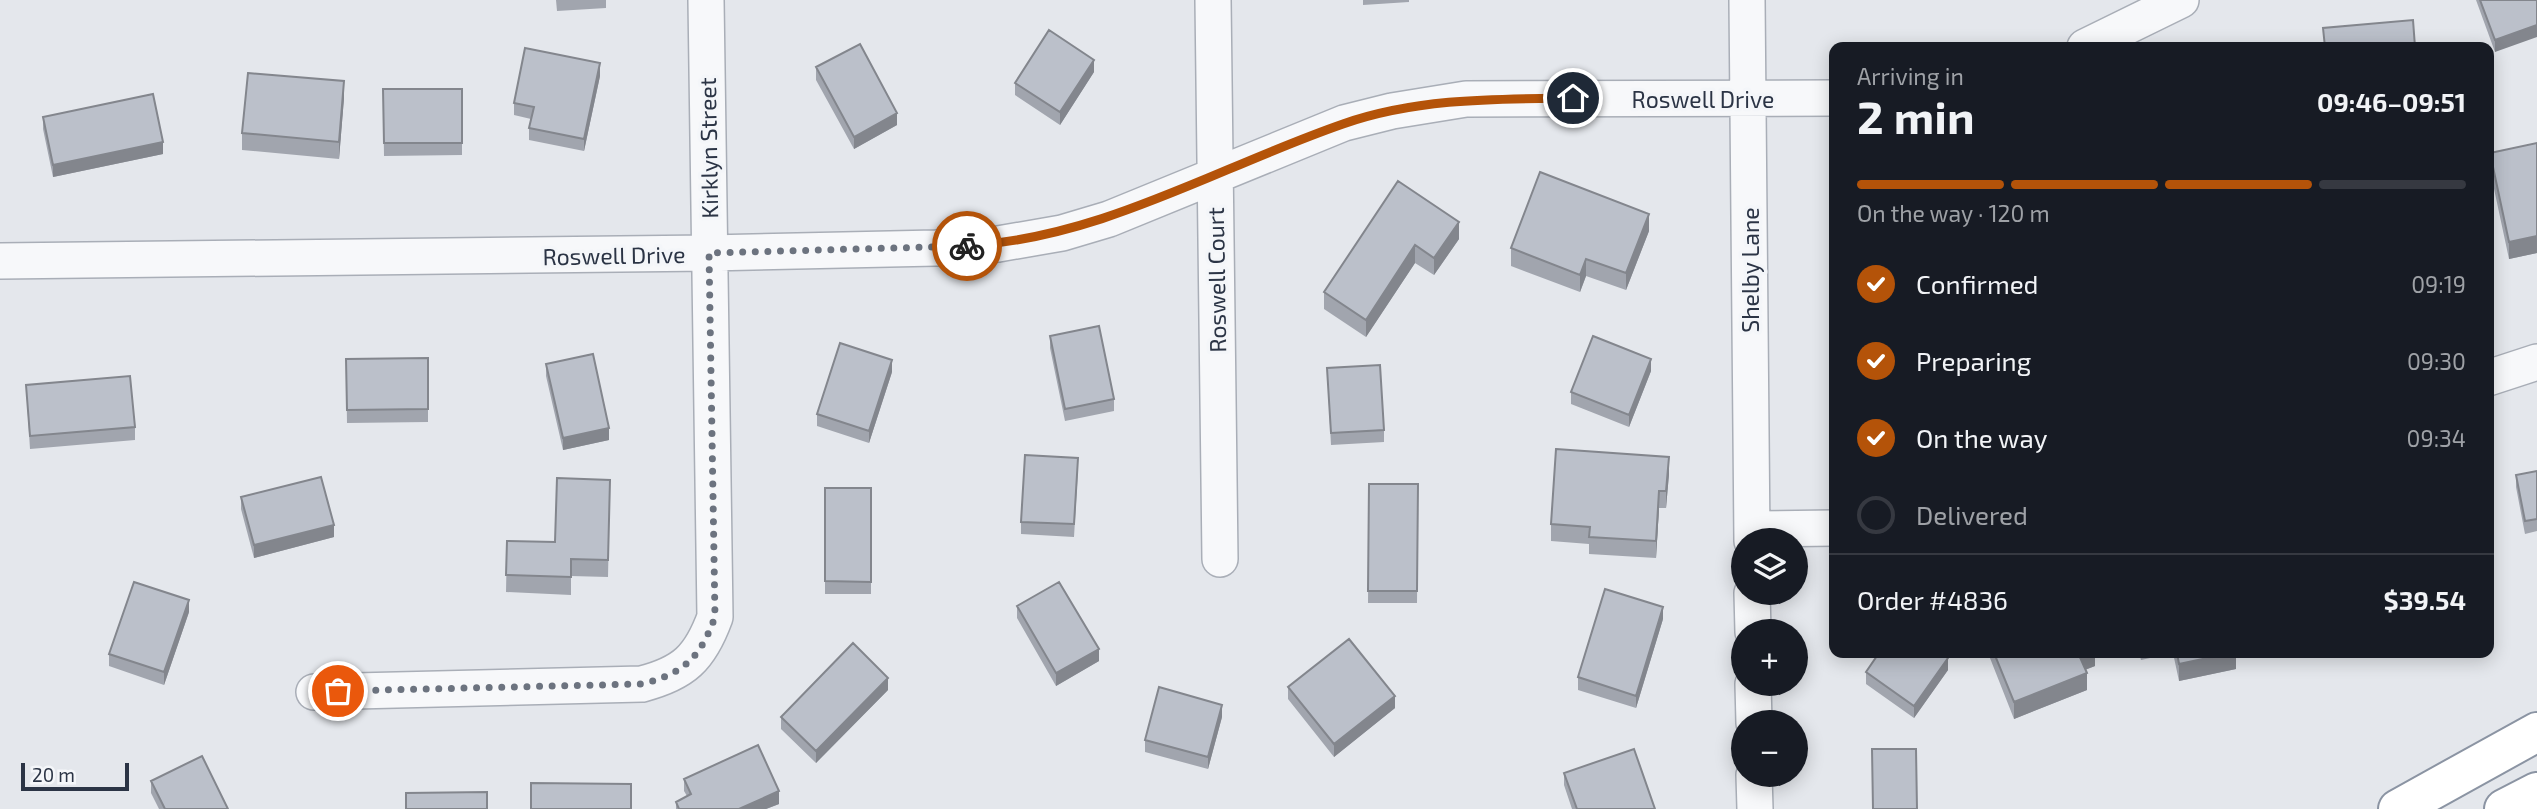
<!DOCTYPE html>
<meta charset="utf-8">
<style>
:root{--surface:#171b24;--page:#20242c;--text:#f1f3f6;--muted:#9ea1a6;--line:#363941;--accent:#b45309}
body{margin:0;font-family:"Exo 2",sans-serif;background:var(--page);color:var(--text);height:100vh;display:flex;flex-direction:column;font-size:26px;white-space:nowrap}
*{box-sizing:border-box;margin:0}
p{font-size:23px;color:var(--muted)}
.icon{flex:none;width:38px;height:38px;fill:none;stroke:currentColor;stroke-width:2;stroke-linecap:round;stroke-linejoin:round}
.map{position:relative;flex:1;overflow:hidden}
.details{position:absolute;left:1829px;top:42px;width:665px;height:616px;display:flex;flex-direction:column;background:var(--surface);border-radius:14px;box-shadow:0 4px 18px #0003}
.details>*{flex:none}
.tools{position:absolute;left:1731px;top:528px;display:grid;gap:14px}
.tools a{display:grid;place-items:center;width:77px;height:77px;border-radius:50%;background:var(--surface);box-shadow:0 4px 18px #0003;font-size:35px}
.scale{position:absolute;left:21px;bottom:18px;width:108px;box-sizing:border-box;padding-left:7px;border:4px solid #2b3445;border-top:0;font-size:19px;line-height:24px;white-space:nowrap;color:#2b3445;-webkit-text-stroke:5px #f4f6f9;paint-order:stroke}
.pin{position:absolute;display:grid;place-items:center;width:60px;height:60px;color:#fff;margin:-30px;border:4px solid #fff;border-radius:50%;box-shadow:0 2px 7px #0007}
.courier{position:absolute;display:grid;place-items:center;width:70px;height:70px;margin:-35px;border:5px solid #b45309;border-radius:50%;background:#fff;color:#222;box-shadow:0 2px 9px #0007}
.headline em{font-style:normal;font-weight:700}
.headline div{display:flex;flex-direction:column-reverse}
.headline{display:flex;align-items:center;justify-content:space-between;height:119px;padding:0 28px}
h1{font-size:46px;font-weight:700;line-height:52px}
.bar{display:grid;grid-template-columns:repeat(4,1fr);gap:10px 7px;align-content:center;height:84px;padding:0 28px}
.bar i{height:9px;border-radius:5px;background:var(--line)}
.bar .active{background:var(--accent)}
.bar p{grid-column:span 4}
.line{display:flex;align-items:center;gap:18px;padding:0 28px;border-top:2px solid var(--line)}
.line div{flex:1}
ol{padding:0 28px;list-style:none}
li{display:flex;align-items:center;gap:21px;height:77px}
li p{margin-inline-start:auto}
li .icon{padding:7px;border-radius:50%;background:var(--accent);color:#fff;stroke-width:4}
li:last-child{color:var(--muted)}
li i{width:38px;height:38px;border:4px solid var(--line);border-radius:50%}
.map>svg:first-child{display:block}
.lines{fill:none;stroke-linecap:round;stroke-linejoin:round}
.minor-casing{stroke:#a9aeb7;stroke-width:38}
.motorway-casing{stroke:#8b94a3;stroke-width:42}
.minor{stroke:#f7f8fa;stroke-width:35}
.motorway{stroke:#fff;stroke-width:38}
.wall{fill:#a1a5ae}
.shaded-wall{fill:#83868d}
.building{fill:#bbc0ca;stroke:#83868d;stroke-width:2}
.done{stroke:#6c737f;stroke-width:7;stroke-dasharray:0 12.6}
.route{stroke:#b45309;stroke-width:9}
.labels{text-anchor:middle;dominant-baseline:central;stroke-width:7;stroke-linejoin:round;paint-order:stroke}
.street-label{font-size:23px;fill:#2b3445;stroke:#f4f6f9}
</style>
<div class="map">
<svg width="2537" height="809" viewBox="0 0 2537 809">
<rect width="100%" height="100%" fill="#e4e7ec"/>
<g class="lines">
<g class="minor-casing">
<path id="minor" d="M 1213,0 L 1220,559
M 1747,0 L 1752,541
M 2085,47 L 2181,0
M 0,261 L 709,253 L 936,248 L 998,244 L 1062,233 L 1109,219 L 1344,123 L 1392,111 L 1466,99 L 1834,98
M 2488,378 L 2537,362
M 1752,529 L 1834,528
M 1752,593 L 1753,632
M 1753,684 L 1754,723
M 314,692 L 642,684 C 684,673 700,658 715,617 L 706,0
M 1754,775 L 1755,809"/>
</g>
<g class="motorway-casing">
<path id="motorway" d="M 2398,809 L 2537,732
M 2504,809 L 2537,792"/>
</g>
<use href="#minor" class="minor"/>
<use href="#motorway" class="motorway"/>
</g>
<path class="wall" d="M 556,0 L 606,0 L 606,8 L 557,11 Z
M 1363,0 L 1409,0 L 1409,2 L 1363,5 Z
M 2476,0 L 2537,0 L 2495,52 Z
M 816,67 L 897,125 L 854,149 L 816,80 Z
M 1094,72 L 1060,125 L 1015,95 L 1015,83 Z
M 600,76 L 584,151 L 529,140 L 529,128 L 531,119 L 514,115 L 514,103 Z
M 383,89 L 462,89 L 462,155 L 384,156 Z
M 344,98 L 339,159 L 242,150 L 242,133 Z
M 43,117 L 163,154 L 53,177 L 43,129 Z
M 2537,143 L 2537,253 L 2509,259 L 2490,170 L 2490,153 Z
M 1398,181 L 1459,239 L 1434,275 L 1415,263 L 1366,337 L 1324,309 L 1324,292 Z
M 1649,231 L 1626,290 L 1586,276 L 1580,292 L 1511,266 L 1511,248 Z
M 1050,336 L 1114,399 L 1114,411 L 1065,421 L 1050,348 Z
M 428,358 L 428,422 L 347,423 L 346,359 Z
M 546,364 L 609,440 L 563,450 L 546,376 Z
M 1327,368 L 1384,430 L 1384,442 L 1331,445 Z
M 1651,371 L 1629,427 L 1571,404 L 1571,392 Z
M 892,372 L 869,443 L 817,426 L 817,414 Z
M 26,385 L 135,427 L 135,440 L 30,449 Z
M 1078,470 L 1074,537 L 1021,534 L 1021,522 Z
M 2537,471 L 2537,531 L 2525,534 L 2516,487 L 2516,475 Z
M 1669,474 L 1666,508 L 1659,508 L 1656,558 L 1589,554 L 1589,544 L 1551,541 L 1551,524 Z
M 610,480 L 608,577 L 571,576 L 571,595 L 506,592 L 507,541 L 555,542 Z
M 1369,484 L 1418,484 L 1417,603 L 1368,603 Z
M 825,488 L 871,488 L 871,594 L 825,594 Z
M 241,497 L 334,537 L 254,558 L 241,509 Z
M 1017,606 L 1099,661 L 1056,686 L 1017,618 Z
M 189,612 L 164,685 L 109,666 L 109,654 Z
M 1663,619 L 1636,708 L 1578,690 L 1578,677 Z
M 1988,653 L 2095,653 L 2095,666 L 2085,670 L 2087,690 L 2014,719 Z
M 2139,653 L 2236,653 L 2236,669 L 2179,681 L 2173,653 L 2141,660 Z
M 1948,670 L 1914,718 L 1866,684 L 1866,672 Z
M 1288,687 L 1395,708 L 1334,757 L 1288,699 Z
M 888,690 L 816,763 L 781,729 L 781,717 Z
M 1222,717 L 1208,769 L 1145,752 L 1145,740 Z
M 1564,773 L 1655,809 L 1572,809 L 1564,785 Z
M 684,779 L 779,804 L 766,809 L 676,809 L 676,802 L 687,796 L 684,791 Z
M 151,781 L 228,809 L 159,809 L 151,793 Z"/>
<path class="shaded-wall" d="M 2537,25 L 2537,37 L 2495,52 L 2495,40 Z
M 1094,60 L 1094,72 L 1060,125 L 1060,112 Z
M 600,63 L 600,76 L 584,151 L 584,139 Z
M 344,81 L 344,98 L 339,159 L 339,142 Z
M 897,113 L 897,125 L 854,149 L 854,137 Z
M 163,142 L 163,154 L 53,177 L 53,165 Z
M 1649,214 L 1649,231 L 1626,290 L 1626,273 Z
M 1459,222 L 1459,239 L 1434,275 L 1434,258 Z
M 2537,236 L 2537,253 L 2509,259 L 2509,242 Z
M 1415,245 L 1415,263 L 1366,337 L 1366,320 Z
M 1586,259 L 1586,276 L 1580,292 L 1580,275 Z
M 1651,359 L 1651,371 L 1629,427 L 1629,415 Z
M 892,360 L 892,372 L 869,443 L 869,431 Z
M 609,428 L 609,440 L 563,450 L 563,438 Z
M 1669,457 L 1669,474 L 1666,508 L 1666,491 Z
M 1659,491 L 1659,508 L 1656,558 L 1656,541 Z
M 334,525 L 334,537 L 254,558 L 254,545 Z
M 189,600 L 189,612 L 164,685 L 164,672 Z
M 1663,607 L 1663,619 L 1636,708 L 1636,696 Z
M 1099,649 L 1099,661 L 1056,686 L 1056,673 Z
M 2085,653 L 2095,653 L 2095,666 L 2079,672 L 2079,655 Z
M 2231,653 L 2236,653 L 2236,669 L 2179,681 L 2179,664 Z
M 1948,658 L 1948,670 L 1914,718 L 1914,706 Z
M 2087,673 L 2087,690 L 2014,719 L 2014,702 Z
M 888,678 L 888,690 L 816,763 L 816,751 Z
M 1395,696 L 1395,708 L 1334,757 L 1334,744 Z
M 1222,705 L 1222,717 L 1208,769 L 1208,757 Z
M 779,791 L 779,804 L 766,809 L 739,809 Z"/>
<path class="building" d="M 2480,0 L 2537,0 L 2537,25 L 2495,40 Z
M 2413,20 L 2415,47 L 2325,47 L 2323,28 Z
M 1049,30 L 1094,60 L 1060,112 L 1015,83 Z
M 860,44 L 897,113 L 854,137 L 816,67 Z
M 525,48 L 600,63 L 584,139 L 529,128 L 534,107 L 514,103 Z
M 248,73 L 344,81 L 339,142 L 242,133 Z
M 383,89 L 462,89 L 462,143 L 384,143 Z
M 153,94 L 163,142 L 53,165 L 43,117 Z
M 2537,143 L 2537,236 L 2509,242 L 2490,153 Z
M 1540,172 L 1649,214 L 1626,273 L 1586,259 L 1580,275 L 1511,248 Z
M 1398,181 L 1459,222 L 1434,258 L 1415,245 L 1366,320 L 1324,292 Z
M 1099,326 L 1114,399 L 1065,409 L 1050,336 Z
M 1593,336 L 1651,359 L 1629,415 L 1571,392 Z
M 840,343 L 892,360 L 869,431 L 817,414 Z
M 593,354 L 609,428 L 563,438 L 546,364 Z
M 428,358 L 428,409 L 347,410 L 346,359 Z
M 1380,365 L 1384,430 L 1331,433 L 1327,368 Z
M 130,376 L 135,427 L 30,436 L 26,385 Z
M 1556,449 L 1669,457 L 1666,491 L 1659,491 L 1656,541 L 1589,537 L 1590,527 L 1551,524 Z
M 1025,455 L 1078,458 L 1074,524 L 1021,522 Z
M 2537,471 L 2537,519 L 2525,521 L 2516,475 Z
M 321,477 L 334,525 L 254,545 L 241,497 Z
M 557,478 L 610,480 L 608,560 L 571,559 L 571,577 L 506,575 L 507,541 L 555,542 Z
M 1369,484 L 1418,484 L 1417,591 L 1368,591 Z
M 825,488 L 871,488 L 871,582 L 825,581 Z
M 134,582 L 189,600 L 164,672 L 109,654 Z
M 1059,582 L 1099,649 L 1056,673 L 1017,606 Z
M 1605,589 L 1663,607 L 1636,696 L 1578,677 Z
M 1349,639 L 1395,696 L 1334,744 L 1288,687 Z
M 853,643 L 888,678 L 816,751 L 781,717 Z
M 1879,653 L 1942,653 L 1948,658 L 1914,706 L 1866,672 Z
M 1994,653 L 2085,653 L 2079,655 L 2087,673 L 2014,702 Z
M 2177,653 L 2231,653 L 2179,664 Z
M 1159,687 L 1222,705 L 1208,757 L 1145,740 Z
M 758,745 L 779,791 L 739,809 L 679,809 L 676,802 L 691,794 L 684,779 Z
M 1634,749 L 1655,809 L 1577,809 L 1564,773 Z
M 1872,749 L 1916,749 L 1917,809 L 1873,809 Z
M 202,756 L 228,809 L 165,809 L 151,781 Z
M 531,783 L 631,784 L 631,809 L 531,809 Z
M 487,792 L 487,809 L 406,809 L 406,793 Z"/>
<g class="lines">
<path class="done" d="M 338,691 L 642,684 C 684,673 700,658 715,617 L 709,253 L 967,246"/>
<path class="route" d="M 967,246 C 1104,237 1216,168 1343,124 C 1417,98 1496,99 1573,98"/>
</g>
<g class="labels">
<g class="street-label">
<text x="1703" y="99">Roswell Drive</text>
<text transform="translate(708 148) rotate(-91)">Kirklyn Street</text>
<text transform="translate(614 255) rotate(-1)">Roswell Drive</text>
<text transform="translate(1750 270) rotate(-90)">Shelby Lane</text>
<text transform="translate(1216 280) rotate(-91)">Roswell Court</text>
</g>
</g>
</svg>
<div class="tools">
<a><svg class="icon" aria-label="layers" viewBox="0 0 24 24"><path d="M12 4l9 5-9 5-9-5zM3 14l9 5 9-5"/></svg></a>
<a>+</a>
<a>−</a>
</div>
<div class="scale">20 m</div>
<div class="pin" style="left:338px;top:691px;background:#ea580c"><svg class="icon" aria-label="bag" viewBox="0 0 24 24"><path d="M5 8h14l-1 12H6zM9 8a3 3 0 0 1 6 0"/></svg></div>
<div class="pin" style="left:1573px;top:98px;background:#1f2937"><svg class="icon" aria-label="home" viewBox="0 0 24 24"><path d="M3 11l9-7 9 7M6 9v11h12V9"/></svg></div>
<div class="courier" style="left:967px;top:246px"><svg class="icon" aria-label="bike" viewBox="0 0 24 24"><circle cx="6" cy="16" r="4"/><circle cx="18" cy="16" r="4"/><path d="M6 16l4-8h5l3 8M10 8l3 8H6M13 5h3"/></svg></div>
<section class="details">
<div class="headline"><div><h1>2 min</h1><p>Arriving in</p></div><em>09:46–09:51</em></div>
<div class="bar"><i class="active"></i><i class="active"></i><i class="active"></i><i></i><p>On the way · 120 m</p></div>
<ol>
<li><svg class="icon" aria-label="check" viewBox="0 0 24 24"><path d="M5 12l5 5 9-10"/></svg>Confirmed<p>09:19</p></li>
<li><svg class="icon" aria-label="check" viewBox="0 0 24 24"><path d="M5 12l5 5 9-10"/></svg>Preparing<p>09:30</p></li>
<li><svg class="icon" aria-label="check" viewBox="0 0 24 24"><path d="M5 12l5 5 9-10"/></svg>On the way<p>09:34</p></li>
<li><i></i>Delivered</li>
</ol>
<div class="line" style="height:91px"><div>Order #4836</div><b>$39.54</b></div>
</section>
</div>
